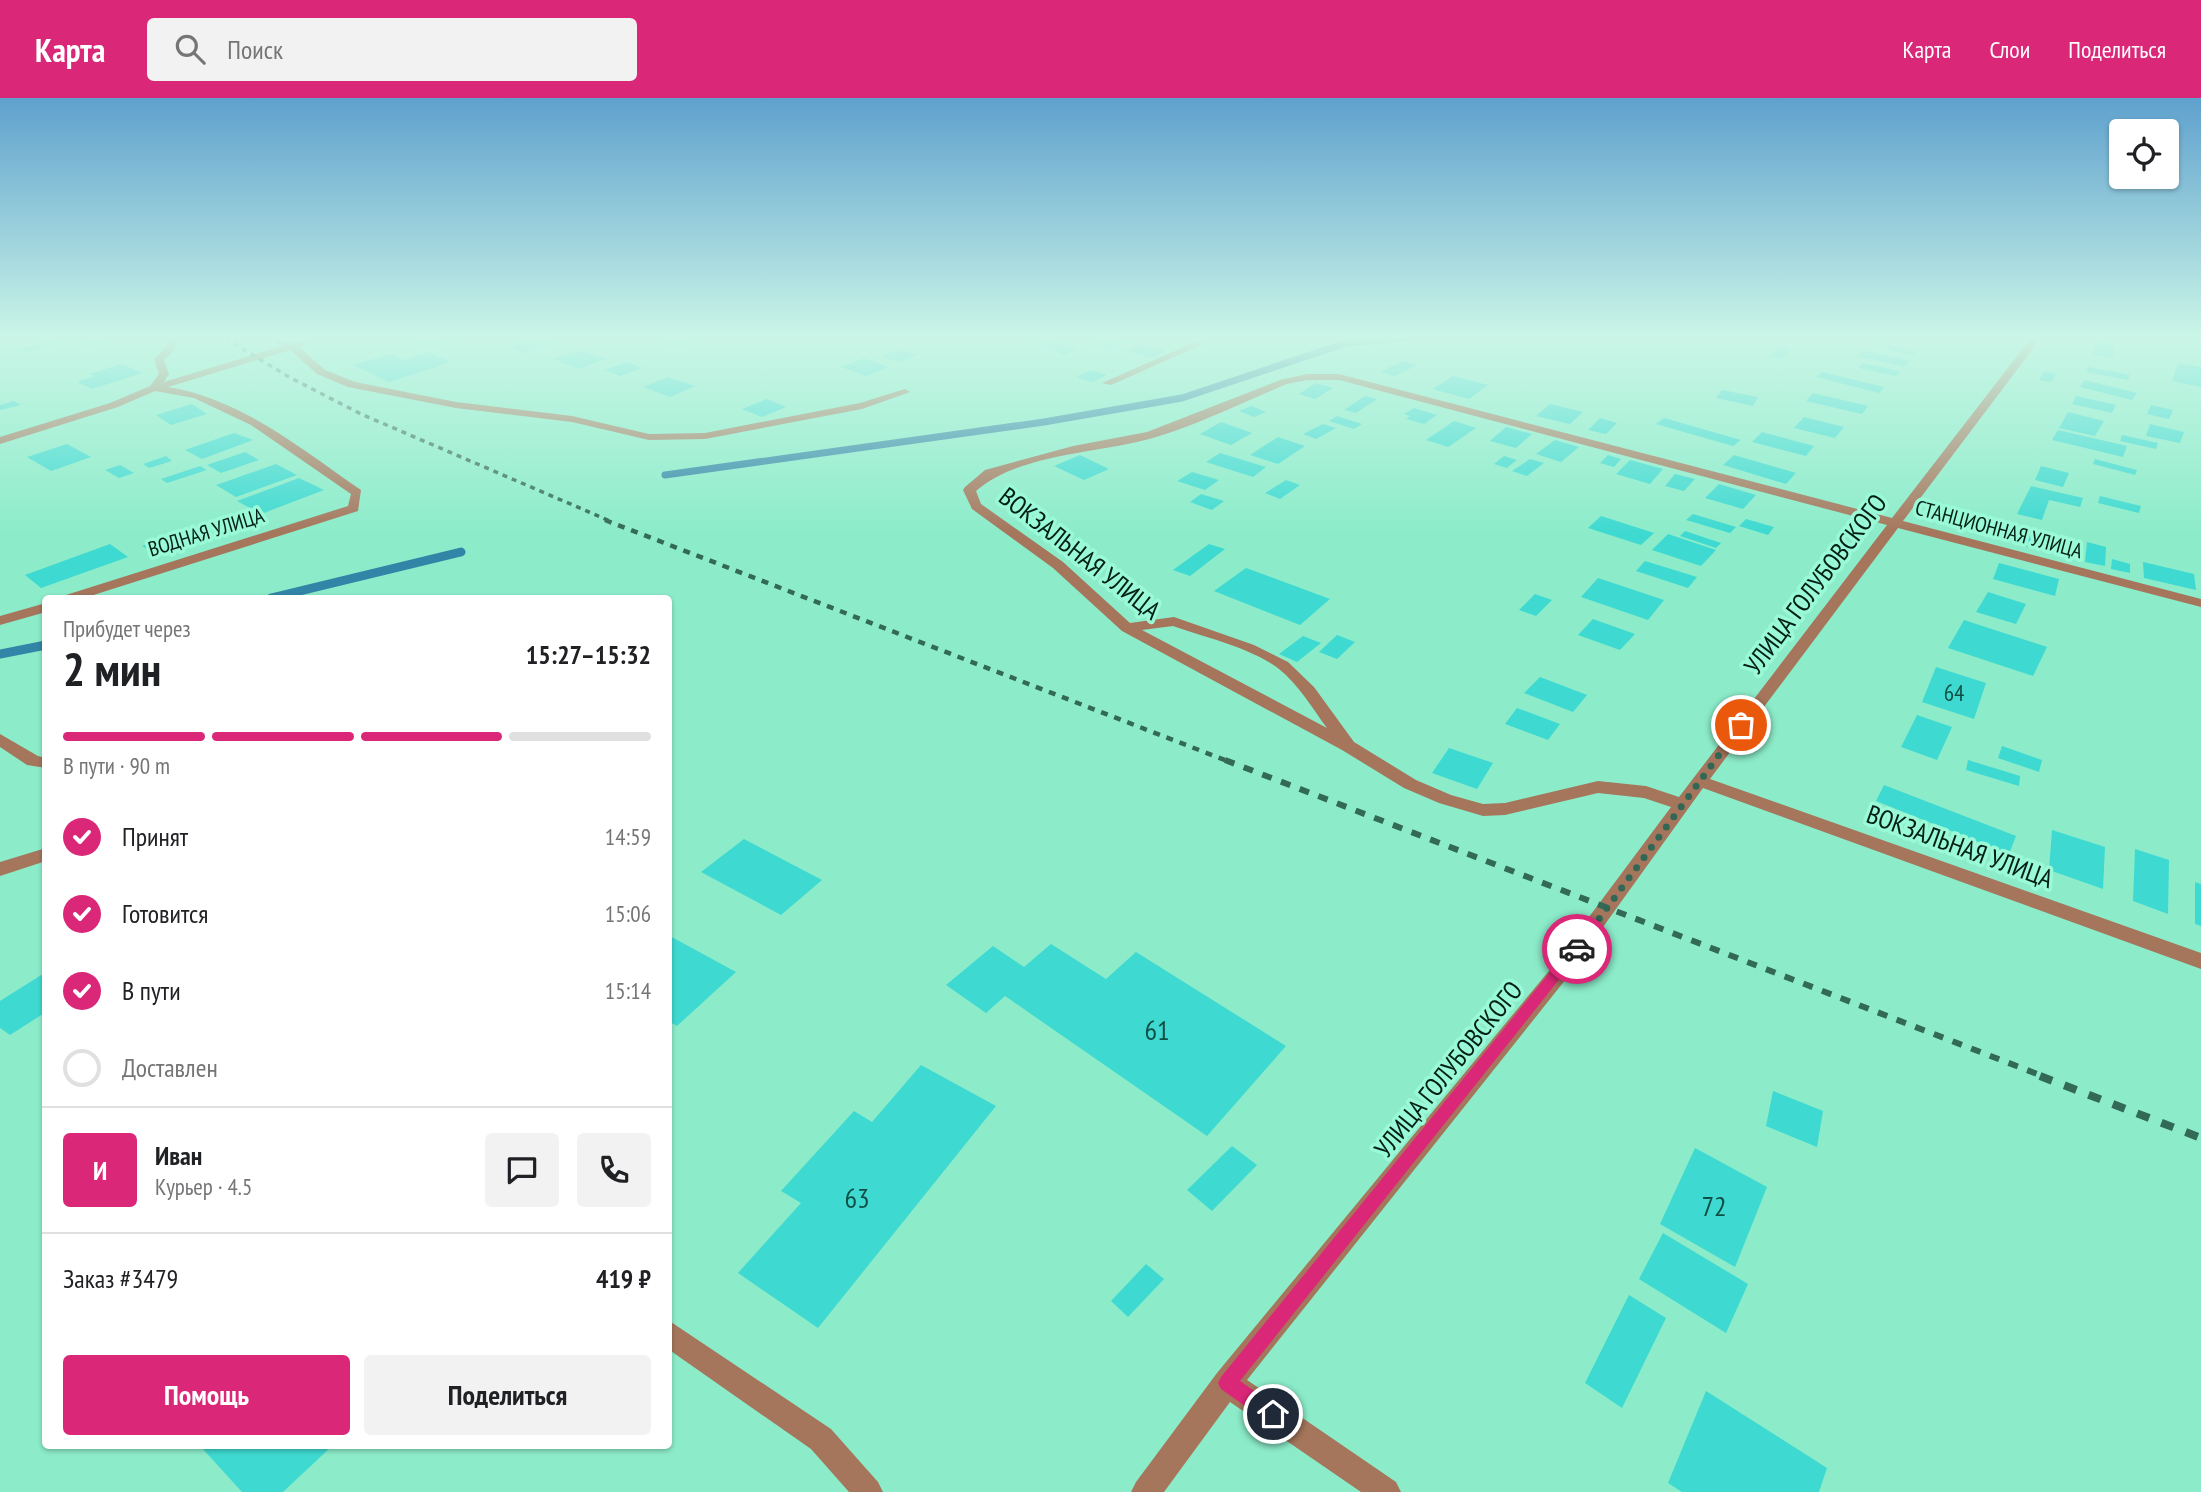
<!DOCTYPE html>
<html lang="ru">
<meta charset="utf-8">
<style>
:root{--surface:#fff;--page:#f2f2f2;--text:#202124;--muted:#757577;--line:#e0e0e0;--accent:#db2777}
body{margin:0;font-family:"PT Sans Narrow",sans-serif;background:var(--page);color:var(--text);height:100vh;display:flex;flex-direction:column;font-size:26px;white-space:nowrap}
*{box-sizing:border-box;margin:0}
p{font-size:23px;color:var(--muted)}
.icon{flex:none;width:38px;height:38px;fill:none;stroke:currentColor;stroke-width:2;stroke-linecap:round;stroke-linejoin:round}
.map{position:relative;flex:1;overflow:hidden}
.drawer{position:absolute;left:42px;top:497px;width:630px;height:854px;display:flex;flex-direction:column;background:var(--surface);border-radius:7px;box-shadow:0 2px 5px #0004}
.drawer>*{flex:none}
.controls{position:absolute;left:2109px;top:21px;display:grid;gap:14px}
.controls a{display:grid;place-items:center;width:70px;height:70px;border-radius:7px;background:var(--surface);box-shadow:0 2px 5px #0004;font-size:35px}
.pin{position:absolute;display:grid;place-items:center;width:60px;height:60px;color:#fff;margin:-30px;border:4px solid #fff;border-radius:50%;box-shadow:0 2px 7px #0007}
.courier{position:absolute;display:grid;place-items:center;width:70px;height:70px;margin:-35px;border:5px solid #db2777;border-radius:50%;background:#fff;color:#222;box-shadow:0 2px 9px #0007}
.headline em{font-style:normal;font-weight:600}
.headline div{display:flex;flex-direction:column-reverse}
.headline{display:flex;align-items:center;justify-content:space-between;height:119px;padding:0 21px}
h1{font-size:46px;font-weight:600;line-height:52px}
.bar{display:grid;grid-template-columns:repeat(4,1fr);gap:10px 7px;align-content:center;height:84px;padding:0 21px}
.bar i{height:9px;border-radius:5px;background:var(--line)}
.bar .current{background:var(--accent)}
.bar p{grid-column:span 4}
.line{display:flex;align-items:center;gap:18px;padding:0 21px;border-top:2px solid var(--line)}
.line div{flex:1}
.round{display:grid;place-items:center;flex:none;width:74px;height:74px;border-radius:7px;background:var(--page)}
ol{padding:0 21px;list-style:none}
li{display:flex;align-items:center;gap:21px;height:77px}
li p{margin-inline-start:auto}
li .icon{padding:7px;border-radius:50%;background:var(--accent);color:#fff;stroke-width:4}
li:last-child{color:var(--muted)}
li i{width:38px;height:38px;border:4px solid var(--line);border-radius:50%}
.action{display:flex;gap:14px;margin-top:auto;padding:14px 21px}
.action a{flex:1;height:80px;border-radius:7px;background:var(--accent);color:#fff;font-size:28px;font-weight:600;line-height:80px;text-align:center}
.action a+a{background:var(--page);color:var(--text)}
header{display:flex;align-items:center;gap:42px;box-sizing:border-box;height:98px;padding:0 35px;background:var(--accent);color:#fff}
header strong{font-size:33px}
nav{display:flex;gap:38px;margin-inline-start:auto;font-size:24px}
.search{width:490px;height:63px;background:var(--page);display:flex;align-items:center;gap:18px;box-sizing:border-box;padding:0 24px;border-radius:7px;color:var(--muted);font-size:26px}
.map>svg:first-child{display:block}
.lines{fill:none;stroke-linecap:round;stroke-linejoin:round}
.stream-far1{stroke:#3285a7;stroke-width:7}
.stream{stroke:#3285a7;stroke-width:9}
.building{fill:#3ed9d0}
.minor{fill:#a5765c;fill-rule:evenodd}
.rail-far3{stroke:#336957;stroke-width:3.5;stroke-dasharray:5 5;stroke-linecap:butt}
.rail-far2{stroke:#336957;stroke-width:4.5;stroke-dasharray:7 7;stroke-linecap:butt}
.rail-far1{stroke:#336957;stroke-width:6;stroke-dasharray:10 10;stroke-linecap:butt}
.rail{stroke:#336957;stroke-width:8;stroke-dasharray:13 13;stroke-linecap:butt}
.route{fill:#db2777}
.done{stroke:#326755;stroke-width:7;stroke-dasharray:0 12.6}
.labels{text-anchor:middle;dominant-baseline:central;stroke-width:7;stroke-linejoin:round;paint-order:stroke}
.far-street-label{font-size:21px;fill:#011f16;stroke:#9af9d7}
.number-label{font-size:23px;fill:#104e44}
.street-label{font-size:26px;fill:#011f16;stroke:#9af9d7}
.near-number-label{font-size:28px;fill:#104e44}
</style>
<header>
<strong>Карта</strong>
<div class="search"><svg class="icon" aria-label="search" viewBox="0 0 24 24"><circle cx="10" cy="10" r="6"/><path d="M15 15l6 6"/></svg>Поиск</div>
<nav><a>Карта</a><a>Слои</a><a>Поделиться</a></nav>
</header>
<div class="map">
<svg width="2201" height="1394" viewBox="0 0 2201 1394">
<rect width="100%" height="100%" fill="#8cecca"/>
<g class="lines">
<path class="stream-far1" d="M 665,377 L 1044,324 L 1182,300 L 1346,245 L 1410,240"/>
<path class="stream" d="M 271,500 L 461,454
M 0,556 L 46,547"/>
</g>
<path class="building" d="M 59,240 L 76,241 L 25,254 L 18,251 Z
M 105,240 L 110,243 L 86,250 L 81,247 Z
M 400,240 L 455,240 L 427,250 Z
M 535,240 L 555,244 L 524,255 L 508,249 Z
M 678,240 L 692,245 L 678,250 L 664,245 Z
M 1042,240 L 1080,240 L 1060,245 L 1078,251 L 1064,257 L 1032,244 Z
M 1108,240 L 1119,240 L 1130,243 L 1109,252 L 1092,247 Z
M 2096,243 L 2116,247 L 2112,260 L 2092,256 Z
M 1874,244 L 1917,254 L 1913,257 L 1870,247 Z
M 1142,246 L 1165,253 L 1152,260 L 1128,253 Z
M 1778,249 L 1791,252 L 1783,261 L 1769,258 Z
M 898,251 L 917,257 L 899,264 L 881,258 Z
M 580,252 L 606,261 L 579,271 L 553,261 Z
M 1863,252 L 1910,263 L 1905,269 L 1856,258 Z
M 429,254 L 451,264 L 389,284 L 353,267 L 390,256 L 404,262 Z
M 864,260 L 889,269 L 866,278 L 841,269 Z
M 1402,263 L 1417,267 L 1395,278 L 1381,274 Z
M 627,264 L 643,270 L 620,278 L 604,272 Z
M 1862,265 L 1900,273 L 1896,278 L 1858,270 Z
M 2178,265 L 2201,269 L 2201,289 L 2172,283 Z
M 122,266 L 143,275 L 92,291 L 77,284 L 94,278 L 89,276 Z
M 2088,269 L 2130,277 L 2128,282 L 2086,274 Z
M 1091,272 L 1107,277 L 1092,284 L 1076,279 Z
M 2044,273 L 2056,276 L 2051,284 L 2039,282 Z
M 1822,274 L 1884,289 L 1879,295 L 1816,279 Z
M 1453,278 L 1488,287 L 1469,301 L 1433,291 Z
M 668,279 L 695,288 L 670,299 L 643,289 Z
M 2085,282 L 2137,295 L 2132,302 L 2080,289 Z
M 1316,285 L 1333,290 L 1315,301 L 1299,296 Z
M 1722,292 L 1758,299 L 1753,308 L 1716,300 Z
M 1813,295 L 1868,308 L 1862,316 L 1806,303 Z
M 1365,298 L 1377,301 L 1356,315 L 1344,312 Z
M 2076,298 L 2116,307 L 2112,315 L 2072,306 Z
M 767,301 L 786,309 L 762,319 L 742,311 Z
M 14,303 L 21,307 L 0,312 L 0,307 Z
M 192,306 L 207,316 L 171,327 L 156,317 Z
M 1550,306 L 1583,314 L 1570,326 L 1536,318 Z
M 2151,307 L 2173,312 L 2169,321 L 2147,316 Z
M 1251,308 L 1266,314 L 1254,319 L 1239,313 Z
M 1414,310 L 1437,317 L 1424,326 L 1406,321 L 1410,318 L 1404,316 Z
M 2068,314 L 2104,323 L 2095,338 L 2059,330 Z
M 1337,318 L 1362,326 L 1354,331 L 1329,323 Z
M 1804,319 L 1844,329 L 1835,340 L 1794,330 Z
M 1600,320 L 1617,325 L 1606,336 L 1588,332 Z
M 1664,320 L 1741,342 L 1733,348 L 1656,326 Z
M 1454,323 L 1476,330 L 1448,349 L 1426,342 Z
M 1221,324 L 1252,335 L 1231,347 L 1200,336 Z
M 1323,326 L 1336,330 L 1316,341 L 1303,336 Z
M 2150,326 L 2184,334 L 2180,345 L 2146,338 Z
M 1506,329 L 1532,336 L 1516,350 L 1490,343 Z
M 2058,332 L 2127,348 L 2123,359 L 2052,342 Z
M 1762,334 L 1814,348 L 1806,358 L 1752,344 Z
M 234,335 L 253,342 L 202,361 L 185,352 Z
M 2122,337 L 2158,345 L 2156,351 L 2120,343 Z
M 1278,339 L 1305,348 L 1278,366 L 1250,357 Z
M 1555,342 L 1579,349 L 1561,364 L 1536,356 Z
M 67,346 L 91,359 L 51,373 L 27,359 Z
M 245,354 L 259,362 L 221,375 L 207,367 Z
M 1220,355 L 1266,369 L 1253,379 L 1206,364 Z
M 1080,357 L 1109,371 L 1084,382 L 1054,368 Z
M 1608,357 L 1621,361 L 1614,369 L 1600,365 Z
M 1734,357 L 1796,375 L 1786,386 L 1723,367 Z
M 166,358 L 172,363 L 149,370 L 143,366 Z
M 1504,358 L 1517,362 L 1507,370 L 1494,366 Z
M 1530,361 L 1544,365 L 1527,378 L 1512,373 Z
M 2095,361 L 2137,372 L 2135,377 L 2093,366 Z
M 1630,362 L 1663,371 L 1650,386 L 1616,376 Z
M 276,366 L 297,377 L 236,399 L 216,387 Z
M 120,367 L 134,375 L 119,380 L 105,372 Z
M 200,368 L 207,372 L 167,385 L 161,381 Z
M 2041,368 L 2069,375 L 2063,389 L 2035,382 Z
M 1192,374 L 1219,382 L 1205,392 L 1177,383 Z
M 1675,376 L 1695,381 L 1684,393 L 1665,388 Z
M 299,380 L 324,392 L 261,416 L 237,403 Z
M 1286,382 L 1300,387 L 1280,401 L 1265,395 Z
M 1719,386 L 1756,397 L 1743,411 L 1705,400 Z
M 2031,388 L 2083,400 L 2080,409 L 2049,402 L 2042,422 L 2017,416 Z
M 1201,396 L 1224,403 L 1212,412 L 1190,404 Z
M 2100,398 L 2141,408 L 2139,415 L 2098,405 Z
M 1693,416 L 1736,429 L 1730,435 L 1686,422 Z
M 1601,418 L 1654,435 L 1641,447 L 1588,430 Z
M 1746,421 L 1774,429 L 1768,437 L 1739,428 Z
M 2012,430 L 2069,444 L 2065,459 L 2007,443 Z
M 1685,433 L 1721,445 L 1716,450 L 1680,438 Z
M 171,436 L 188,445 L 158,457 L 142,448 Z
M 1668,436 L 1716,452 L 1701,468 L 1652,452 Z
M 2087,444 L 2106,449 L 2105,468 L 2085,464 Z
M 110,446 L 128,459 L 41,490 L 25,477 Z
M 1209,446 L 1225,451 L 1190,478 L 1173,472 Z
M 2112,461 L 2130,466 L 2130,475 L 2111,471 Z
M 1645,463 L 1697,479 L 1688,490 L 1636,473 Z
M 2143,464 L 2194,476 L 2196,492 L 2144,480 Z
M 1999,465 L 2059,481 L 2055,498 L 1993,481 Z
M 1246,470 L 1330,501 L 1300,527 L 1214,493 Z
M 1598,480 L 1664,502 L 1648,522 L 1581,499 Z
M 1988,494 L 2026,506 L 2016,526 L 1976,514 Z
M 1535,496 L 1552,502 L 1536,518 L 1519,512 Z
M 1593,521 L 1635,536 L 1620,552 L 1578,537 Z
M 1964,522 L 2047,549 L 2033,578 L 1948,550 Z
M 1337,537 L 1355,544 L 1337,561 L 1319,554 Z
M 1303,538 L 1321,545 L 1297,564 L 1279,556 Z
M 1936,569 L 1986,585 L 1974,621 L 1922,604 Z
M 1540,579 L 1587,597 L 1573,614 L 1524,595 Z
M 1517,610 L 1560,626 L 1548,642 L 1505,626 Z
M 1917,617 L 1952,629 L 1937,662 L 1901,649 Z
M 2002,648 L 2042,662 L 2039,674 L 1998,660 Z
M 1449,650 L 1493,665 L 1477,691 L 1432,675 Z
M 1968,662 L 2020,678 L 2019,688 L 1966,672 Z
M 1884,687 L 2016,738 L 2009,756 L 1876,703 Z
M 2052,732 L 2105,749 L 2103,791 L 2049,772 Z
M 744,741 L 822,782 L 781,817 L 701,774 Z
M 2135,751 L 2169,762 L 2168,816 L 2133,803 Z
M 2195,784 L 2201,786 L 2201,828 L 2195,826 Z
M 668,837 L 736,874 L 677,928 L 668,923 Z
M 1051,846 L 1106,881 L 1136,854 L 1286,948 L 1207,1038 L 1005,898 L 986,915 L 946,887 L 993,848 L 1024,869 Z
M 46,874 L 46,914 L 10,937 L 0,930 L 0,903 Z
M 921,967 L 996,1008 L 818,1230 L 738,1175 L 801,1105 L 781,1093 L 854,1013 L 872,1024 Z
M 1773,993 L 1823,1013 L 1817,1049 L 1766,1028 Z
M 1232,1048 L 1257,1067 L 1212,1113 L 1187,1092 Z
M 1695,1050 L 1767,1089 L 1735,1169 L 1660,1126 Z
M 1663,1135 L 1748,1186 L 1726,1235 L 1639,1181 Z
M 1146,1166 L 1164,1181 L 1128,1219 L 1111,1203 Z
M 1629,1197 L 1666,1220 L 1622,1310 L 1585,1285 Z
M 1706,1293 L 1827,1370 L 1819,1394 L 1682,1394 L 1668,1385 Z
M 204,1348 L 329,1348 L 331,1349 L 283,1394 L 242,1394 L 201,1349 Z"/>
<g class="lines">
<path class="minor" d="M 168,240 L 178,240 L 176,250 L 164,262 L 169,276 L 164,284 L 282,248 L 267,240 C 277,240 287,245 295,244 C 305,243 313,240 324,240 L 299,249 L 325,272 L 355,284 L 456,304 L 572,318 L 649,336 L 705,335 L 860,305 L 905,291 L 910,294 L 862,311 L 705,341 L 649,342 L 572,324 L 456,310 L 348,289 L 317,276 L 290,252 L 168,289 C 242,301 301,351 361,392 L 358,413 L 84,500 L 64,500 L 66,497 L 348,408 L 351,396 L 251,327 L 194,300 L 155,293 L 118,309 L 0,346 L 0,339 L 110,305 L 150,288 L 159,276 L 154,261 L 166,249 Z
M 1204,240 L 1217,240 L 1111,287 L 1102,285 Z
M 2031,240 L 2041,240 L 1903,423 L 2201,501 L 2201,509 L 1898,430 L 1710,681 L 2201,855 L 2201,871 L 1703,690 L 1562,886 L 1247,1282 L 1396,1384 L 1401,1394 L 1361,1394 L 1230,1304 L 1164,1394 L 1131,1394 L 1136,1384 L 1217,1275 L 1548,874 L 1671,709 L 1644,700 L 1598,695 L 1505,717 L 1483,718 L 1439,705 L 1404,690 L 1342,652 L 1122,533 L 1053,470 L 972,411 L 963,392 L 965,389 L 985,372 L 1073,348 L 1147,334 L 1280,282 L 1307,276 L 1339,276 L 1892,420 ZM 1307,282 L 1339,282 L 1887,427 L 1679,699 L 1646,688 L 1598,683 L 1505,705 L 1483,706 L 1451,697 L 1416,682 L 1354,644 L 1314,589 L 1288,564 L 1254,547 L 1174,519 L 1130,525 L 1063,464 L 981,406 L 976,393 C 1020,355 1097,356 1153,340 C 1198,327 1243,304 1287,286 ZM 1173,528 C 1206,540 1250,549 1279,571 C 1299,587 1312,610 1327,630 L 1142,532 Z
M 46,505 L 46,514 L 0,527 L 0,518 Z
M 0,636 L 38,658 L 46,660 L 46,670 L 27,667 L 0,649 Z
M 46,750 L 46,763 L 0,778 L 0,764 Z
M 668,1222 L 831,1331 L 878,1384 L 883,1394 L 849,1394 L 811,1351 L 668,1251 Z"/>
<path class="rail-far3" d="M 225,240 L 289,279 L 361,316 L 610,423"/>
<path class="rail-far2" d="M 605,422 L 1230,664"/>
<path class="rail-far1" d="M 1225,662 L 2045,979"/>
<path class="rail" d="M 2040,978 L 2201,1040"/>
</g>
<linearGradient id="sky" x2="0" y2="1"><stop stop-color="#5fa1ce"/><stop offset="0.55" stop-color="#cbf6e7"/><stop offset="1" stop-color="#cbf6e7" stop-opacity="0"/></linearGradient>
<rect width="2201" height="435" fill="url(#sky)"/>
<path class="route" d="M 1577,846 L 1583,851 L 1581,854 L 1240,1283 L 1279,1310 L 1282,1316 L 1279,1323 L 1273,1325 L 1266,1323 L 1221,1291 L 1218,1285 L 1221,1279 L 1572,847 Z"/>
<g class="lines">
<path class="done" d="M 1577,851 L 1741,627"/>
</g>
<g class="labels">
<g class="far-street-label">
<text transform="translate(1999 431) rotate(15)">СТАНЦИОННАЯ УЛИЦА</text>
<text transform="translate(206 434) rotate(-17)">ВОДНАЯ УЛИЦА</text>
</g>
<g class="number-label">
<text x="1954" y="594">64</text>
</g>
<g class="street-label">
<text transform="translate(1080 455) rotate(38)">ВОКЗАЛЬНАЯ УЛИЦА</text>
<text transform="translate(1815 486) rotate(-53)">УЛИЦА ГОЛУБОВСКОГО</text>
<text transform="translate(1960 748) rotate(20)">ВОКЗАЛЬНАЯ УЛИЦА</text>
<text transform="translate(1448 971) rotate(-51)">УЛИЦА ГОЛУБОВСКОГО</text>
</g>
<g class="near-number-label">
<text x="1157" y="931">61</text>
<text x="857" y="1099">63</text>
<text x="1714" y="1107">72</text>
</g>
</g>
</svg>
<div class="controls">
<a><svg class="icon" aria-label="locate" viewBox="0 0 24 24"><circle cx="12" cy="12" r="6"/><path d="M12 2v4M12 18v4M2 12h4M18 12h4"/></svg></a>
</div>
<div class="pin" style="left:1741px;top:627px;background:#ea580c"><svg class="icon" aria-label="bag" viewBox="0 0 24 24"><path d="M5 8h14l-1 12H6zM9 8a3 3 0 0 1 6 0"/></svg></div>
<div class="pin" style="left:1273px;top:1316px;background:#1f2937"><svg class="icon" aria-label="home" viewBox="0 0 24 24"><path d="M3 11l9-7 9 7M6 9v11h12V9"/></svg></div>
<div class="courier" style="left:1577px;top:851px"><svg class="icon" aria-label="car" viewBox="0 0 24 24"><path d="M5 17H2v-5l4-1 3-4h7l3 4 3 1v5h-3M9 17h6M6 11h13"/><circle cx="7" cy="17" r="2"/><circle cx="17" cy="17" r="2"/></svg></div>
<section class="drawer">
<div class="headline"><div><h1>2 мин</h1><p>Прибудет через</p></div><em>15:27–15:32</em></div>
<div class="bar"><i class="current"></i><i class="current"></i><i class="current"></i><i></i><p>В пути · 90 m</p></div>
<ol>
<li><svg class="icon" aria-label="check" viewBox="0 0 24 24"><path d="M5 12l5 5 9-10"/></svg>Принят<p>14:59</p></li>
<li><svg class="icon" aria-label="check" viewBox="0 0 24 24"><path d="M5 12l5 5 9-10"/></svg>Готовится<p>15:06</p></li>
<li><svg class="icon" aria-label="check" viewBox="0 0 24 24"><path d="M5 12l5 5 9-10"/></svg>В пути<p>15:14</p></li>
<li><i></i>Доставлен</li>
</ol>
<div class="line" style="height:126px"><b class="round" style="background:var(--accent);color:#fff">И</b><div><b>Иван</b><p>Курьер · 4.5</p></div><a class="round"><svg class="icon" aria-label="chat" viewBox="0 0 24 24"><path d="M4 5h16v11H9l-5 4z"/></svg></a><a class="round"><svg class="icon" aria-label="phone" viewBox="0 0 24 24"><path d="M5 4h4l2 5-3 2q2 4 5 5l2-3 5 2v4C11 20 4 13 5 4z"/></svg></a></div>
<div class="line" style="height:91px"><div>Заказ #3479</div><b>419 ₽</b></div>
<div class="action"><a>Помощь</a><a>Поделиться</a></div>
</section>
</div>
